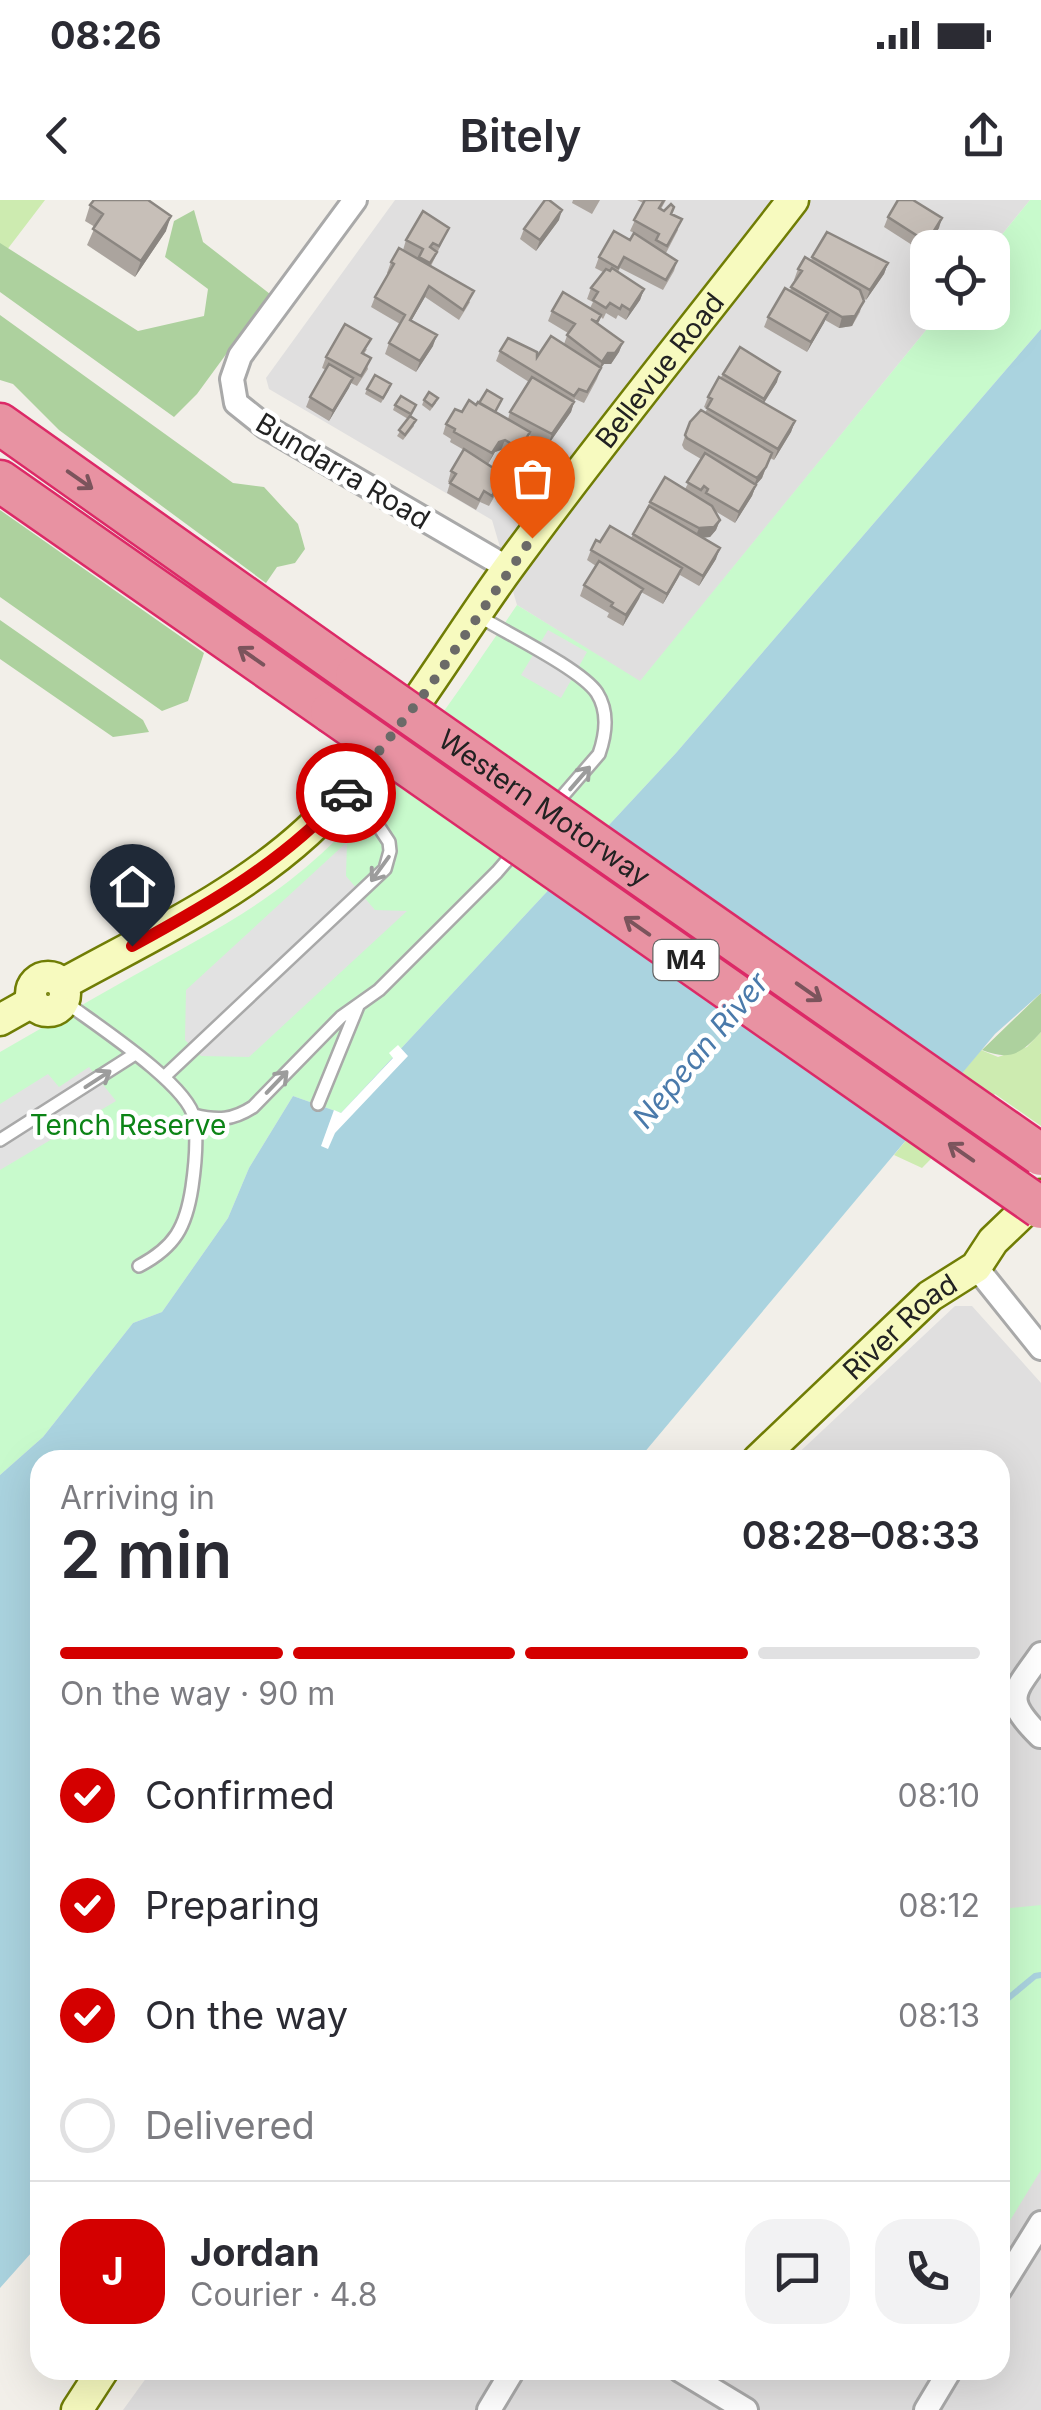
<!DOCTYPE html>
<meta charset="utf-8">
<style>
:root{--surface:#fff;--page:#f2f2f3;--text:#2b2b33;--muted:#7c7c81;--line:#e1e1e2;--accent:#d40000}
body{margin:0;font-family:Inter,sans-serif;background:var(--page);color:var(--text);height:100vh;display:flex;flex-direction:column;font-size:38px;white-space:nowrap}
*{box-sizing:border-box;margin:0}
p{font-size:32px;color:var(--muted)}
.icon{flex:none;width:55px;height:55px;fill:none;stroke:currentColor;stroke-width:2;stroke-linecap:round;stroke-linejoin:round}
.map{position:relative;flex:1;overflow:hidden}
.side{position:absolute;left:30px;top:1250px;width:980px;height:930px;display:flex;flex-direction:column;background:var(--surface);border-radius:30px;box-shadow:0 10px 40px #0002}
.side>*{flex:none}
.fabs{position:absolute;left:910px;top:30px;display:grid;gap:20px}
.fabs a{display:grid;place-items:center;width:100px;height:100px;border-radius:20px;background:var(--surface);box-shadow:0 10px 40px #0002;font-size:50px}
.pin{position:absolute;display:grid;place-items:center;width:85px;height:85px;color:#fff;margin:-102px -42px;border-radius:50% 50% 50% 0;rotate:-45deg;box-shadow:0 0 10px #0007}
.pin .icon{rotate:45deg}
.courier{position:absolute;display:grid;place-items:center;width:100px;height:100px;margin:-50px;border:8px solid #d40000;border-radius:50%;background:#fff;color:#222;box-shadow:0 2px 12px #0007}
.headline em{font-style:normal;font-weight:600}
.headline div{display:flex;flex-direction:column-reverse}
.headline{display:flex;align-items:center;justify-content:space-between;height:170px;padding:0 30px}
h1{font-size:65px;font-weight:600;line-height:75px}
.bar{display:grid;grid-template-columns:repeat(4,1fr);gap:15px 10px;align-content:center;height:120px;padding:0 30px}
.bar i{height:12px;border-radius:8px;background:var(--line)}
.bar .on{background:var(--accent)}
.bar p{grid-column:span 4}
.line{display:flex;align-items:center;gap:25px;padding:0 30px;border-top:2px solid var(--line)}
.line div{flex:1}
.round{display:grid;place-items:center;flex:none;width:105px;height:105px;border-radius:30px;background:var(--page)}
ol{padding:0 30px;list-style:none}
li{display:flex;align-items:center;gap:30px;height:110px}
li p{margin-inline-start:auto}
li .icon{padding:10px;border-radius:50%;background:var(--accent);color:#fff;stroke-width:4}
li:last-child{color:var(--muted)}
li i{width:55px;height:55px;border:5px solid var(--line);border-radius:50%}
.status{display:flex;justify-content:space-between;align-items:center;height:70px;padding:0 50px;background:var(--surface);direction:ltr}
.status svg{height:28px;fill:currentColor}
header{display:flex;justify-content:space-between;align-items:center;height:130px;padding:0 30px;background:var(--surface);font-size:45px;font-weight:600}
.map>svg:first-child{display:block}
.residential{fill:#e0dfdf}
.grass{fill:#cdebb0}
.forest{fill:#add19e}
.park{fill:#c8facc}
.parking{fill:#e2e2e2}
.water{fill:#aad3df}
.pier{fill:#fff}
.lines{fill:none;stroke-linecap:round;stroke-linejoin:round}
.stream{stroke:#aad3df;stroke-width:6}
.lane-casing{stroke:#a9a9a9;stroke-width:16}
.street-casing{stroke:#a9a9a9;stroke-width:28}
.secondary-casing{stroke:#707d05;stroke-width:35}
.highway-casing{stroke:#dc2a67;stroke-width:45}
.lane{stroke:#fff;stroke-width:11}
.street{stroke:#fff;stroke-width:22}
.secondary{stroke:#f7fabf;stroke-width:30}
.highway{stroke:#e892a2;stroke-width:40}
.highway-bridge-casing{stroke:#dc2a67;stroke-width:45;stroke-linecap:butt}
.highway-bridge{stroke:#e892a2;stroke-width:40}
.wall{fill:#aba49e}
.shaded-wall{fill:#8b8681}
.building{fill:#c7bfb8;stroke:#8b8681;stroke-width:2.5}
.oneway{stroke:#7b545c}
.oneway2{stroke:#9c9c9c}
.done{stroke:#6b6a68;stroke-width:10;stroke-dasharray:0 18}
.route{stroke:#d40000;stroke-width:12}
.labels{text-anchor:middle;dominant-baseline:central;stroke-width:9;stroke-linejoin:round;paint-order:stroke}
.shield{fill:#fff;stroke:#646464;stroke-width:2.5}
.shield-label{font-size:25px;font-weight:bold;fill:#222}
.street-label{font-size:28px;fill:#222;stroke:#fff}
.park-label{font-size:28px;fill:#0c8416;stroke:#fff}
.water-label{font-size:30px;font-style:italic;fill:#4a7aab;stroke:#fff}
</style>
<div class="status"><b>08:26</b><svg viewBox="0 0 49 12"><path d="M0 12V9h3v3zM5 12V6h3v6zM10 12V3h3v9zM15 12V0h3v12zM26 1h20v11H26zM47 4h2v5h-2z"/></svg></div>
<header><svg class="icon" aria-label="back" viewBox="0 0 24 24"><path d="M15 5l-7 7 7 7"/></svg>Bitely<svg class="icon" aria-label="share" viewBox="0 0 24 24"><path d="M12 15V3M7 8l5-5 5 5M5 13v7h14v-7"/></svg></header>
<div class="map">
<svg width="1041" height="2210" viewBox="0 0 1041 2210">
<rect width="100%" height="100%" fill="#f2efe9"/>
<path class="residential" d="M 395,0 L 1030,0 L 992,47 L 928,48 L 928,112 L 940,113 L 640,482 L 517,405 L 492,320 L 269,189 L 266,178 Z
M 955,1106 L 972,1106 L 1041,1183 L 1041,2210 L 123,2210 L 152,2170 L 1000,2170 L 1000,1260 L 791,1260 Z"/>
<path class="grass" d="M 0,0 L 45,0 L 0,59 Z
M 1041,832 L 1041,926 L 995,894 L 922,968 L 894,955 L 981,850 L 998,857 L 1027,847 Z"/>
<path class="forest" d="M 194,10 L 203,42 L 270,94 L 197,194 L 174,217 L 0,92 L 0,43 L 138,131 L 204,116 L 208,89 L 165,57 L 174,21 Z
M 0,115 L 233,283 L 264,287 L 298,324 L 305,349 L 295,363 L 277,367 L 266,383 L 59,230 L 13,184 L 0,180 Z
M 0,310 L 204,453 L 188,501 L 162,511 L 0,397 Z
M 0,420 L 143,520 L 149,532 L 113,537 L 0,459 Z
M 1041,793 L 1041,832 C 1021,854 1010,861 982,850 Z"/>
<path class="park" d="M 1030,0 L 1041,0 L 1041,129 L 676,553 L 341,913 L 293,896 L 249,968 L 228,1018 L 162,1112 L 133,1123 L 43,1237 L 0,1275 L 0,852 C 44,827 88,801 133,776 C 186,746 240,719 289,681 C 383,608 451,502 517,405 L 640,481 L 940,113 L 992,112 L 992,47 Z
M 1041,1705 L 1041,1970 L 1000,2037 L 1000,1709 Z"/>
<path class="parking" d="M 548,430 L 587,452 L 561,498 L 521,475 Z
M 347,642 L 346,676 L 375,710 L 407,711 L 249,857 L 201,856 L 185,840 L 186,790 Z
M 89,867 L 116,901 L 0,970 L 0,904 L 48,874 L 59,887 Z"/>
<path class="water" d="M 1041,129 L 1041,793 L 995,834 L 638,1260 L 40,1260 L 40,2043 L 0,2088 L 0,1275 L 43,1237 L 133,1123 L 162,1112 L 228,1018 L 249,968 L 293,896 L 341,913 L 676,553 Z"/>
<path class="pier" d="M 398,845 L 408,856 L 335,933 L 328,949 L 321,946 L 334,910 L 341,913 L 393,858 L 389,853 Z"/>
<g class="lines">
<path class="stream" d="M 1000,1805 L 1035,1776 L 1041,1775"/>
<g class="lane-casing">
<path id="lane" d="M 64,801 C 93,823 188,884 194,918 C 198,939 195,966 192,987 C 186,1027 175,1047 139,1066
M 164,877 L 385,669 L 390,651 L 389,642 L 352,586
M 318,904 L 358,806
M 194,915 C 218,921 233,920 253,907 L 341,817 L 379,790 L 497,672 L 599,554 C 606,534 609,512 597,493 C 581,469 504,432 477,415
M 0,940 L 135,854"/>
</g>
<g class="street-casing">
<path id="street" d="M 355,0 L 240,156 L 232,179 L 236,203 L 266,227 L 508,368
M 976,1067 L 1041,1148
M 1040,1536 C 1002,1498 1013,1494 1041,1454
M 1000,2089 L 1041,2023
M 680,2170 L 746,2210
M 489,2210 L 513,2170
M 926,2210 L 950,2170"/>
</g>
<g class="secondary-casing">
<g id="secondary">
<circle cx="48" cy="794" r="17"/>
<path id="s1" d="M 63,784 C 146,738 236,697 307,632 C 391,556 443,457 509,367 C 600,242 699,122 793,0"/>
<path d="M 0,820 L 32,802"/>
<path id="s2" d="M 758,1260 L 930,1096 L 976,1067 L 993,1041 L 1041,995"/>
<path d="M 77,2210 L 103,2170"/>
</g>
</g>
<g class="highway-casing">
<path id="highway" d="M 0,224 L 356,476
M 0,281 L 331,512"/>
</g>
<use href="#lane" class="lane"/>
<use href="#street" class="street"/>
<use href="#secondary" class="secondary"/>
<use href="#highway" class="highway"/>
<g class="highway-bridge-casing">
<g id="highway-bridge">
<path id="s3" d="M 356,476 L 1041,955"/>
<path d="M 331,512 L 1041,1008"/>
</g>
</g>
<use href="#highway-bridge" class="highway-bridge"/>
</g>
<path class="wall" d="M 573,0 L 600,0 L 592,14 L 572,3 Z
M 637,0 L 666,0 L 661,9 L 671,14 L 678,30 L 666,53 L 677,61 L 674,71 L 663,90 L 620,68 L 618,72 L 644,89 L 640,100 L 626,120 L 618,115 L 616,119 L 606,113 L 603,119 L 601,117 L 598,124 L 623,142 L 619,152 L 611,164 L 604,164 L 601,168 L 597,179 L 584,203 L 575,199 L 571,212 L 548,245 L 529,235 L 516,259 L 501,250 L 495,252 L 488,264 L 501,285 L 489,306 L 480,302 L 476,310 L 447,293 L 450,283 L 448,282 L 451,271 L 464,250 L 450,242 L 451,239 L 443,234 L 446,224 L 462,212 L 476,205 L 502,199 L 496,212 L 508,219 L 510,212 L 529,182 L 496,161 L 500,151 L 537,157 L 564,144 L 568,133 L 548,121 L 552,111 L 590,108 L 593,102 L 587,99 L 591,88 L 603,72 L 595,68 L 599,57 L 630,40 L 634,33 L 630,31 L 643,3 Z
M 90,5 L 166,31 L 135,77 L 87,45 L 95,27 L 85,21 Z
M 888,17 L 939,28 L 923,52 L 884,27 Z
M 559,20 L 536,51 L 520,39 L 524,29 Z
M 449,28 L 431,66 L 470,102 L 459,120 L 425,97 L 411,121 L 433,146 L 416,172 L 385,154 L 389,143 L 400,124 L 371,107 L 375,97 L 388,74 L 387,73 L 391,62 L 403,50 L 406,40 Z
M 812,57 L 888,63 L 884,74 L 866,100 L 863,98 L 860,112 L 852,126 L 839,128 L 825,120 L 807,152 L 764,127 L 768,117 L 790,90 L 795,80 L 794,80 L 798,69 L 811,61 Z
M 367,149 L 364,154 L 368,169 L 357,186 L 351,183 L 329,221 L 306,207 L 310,197 L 326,170 L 322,168 L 326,157 Z
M 723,174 L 777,182 L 764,203 L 795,221 L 791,232 L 774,260 L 770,258 L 762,278 L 756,285 L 752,296 L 735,323 L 715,311 L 720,320 L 716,330 L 710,337 L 702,338 L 716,359 L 699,386 L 680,375 L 663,404 L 641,392 L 623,426 L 607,417 L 609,413 L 580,396 L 584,385 L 596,366 L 587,360 L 591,350 L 600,342 L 631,338 L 650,302 L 685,289 L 701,259 L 684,249 L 682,245 L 690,222 L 705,213 L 707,209 L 704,207 L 708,197 Z
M 367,189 L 389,190 L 381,203 L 365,194 Z
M 424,200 L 436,203 L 430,211 L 422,205 Z
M 395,205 L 416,205 L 411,216 L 414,226 L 403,240 L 397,236 L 408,219 L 393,210 Z"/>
<path class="shaded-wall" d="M 562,10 L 559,20 L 536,51 L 540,40 Z
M 171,16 L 166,31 L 135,77 L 141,61 Z
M 942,18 L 939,28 L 923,52 L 927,42 Z
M 888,63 L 884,74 L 866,100 L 870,90 Z
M 429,86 L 425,97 L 406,130 L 410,120 Z
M 644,89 L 640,100 L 626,120 L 630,110 Z
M 864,101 L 852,126 L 839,128 L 842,117 Z
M 828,113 L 824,123 L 807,152 L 811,142 Z
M 437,135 L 433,146 L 416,172 L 420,161 Z
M 623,142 L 619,152 L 611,164 L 604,164 L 598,172 L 602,162 L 608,153 Z
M 780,172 L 777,182 L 760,209 L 764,199 Z
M 353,178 L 349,188 L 329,221 L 333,211 Z
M 574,202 L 571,212 L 548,245 L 552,234 Z
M 795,221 L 791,232 L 774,260 L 778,249 Z
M 505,240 L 501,250 L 495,252 L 488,264 L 499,242 Z
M 766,267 L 762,278 L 753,288 L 757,278 Z
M 756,285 L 752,296 L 735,323 L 739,312 Z
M 720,320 L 716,330 L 710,337 L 695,338 L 699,328 Z
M 720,348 L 716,359 L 699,386 L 703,376 Z
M 682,368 L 678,378 L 663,404 L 667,394 Z
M 643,389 L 639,399 L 623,426 L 626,415 Z"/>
<path class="building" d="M 94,0 L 148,0 L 171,16 L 141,61 L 93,29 L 103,14 L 90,5 Z
M 545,0 L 549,0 L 562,10 L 540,40 L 524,29 Z
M 645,0 L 664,0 L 659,8 L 664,11 L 671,4 L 674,7 L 671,14 L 682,19 L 667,46 L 656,40 L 659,34 L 634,20 Z
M 898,0 L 913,0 L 942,18 L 927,42 L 888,17 Z
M 423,11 L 449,28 L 439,46 L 433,43 L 430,47 L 437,52 L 430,63 L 419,57 L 423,49 L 406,40 Z
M 614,31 L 630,40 L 634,33 L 677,61 L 666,80 L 624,57 L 618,68 L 599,57 Z
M 827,32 L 888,63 L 870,90 L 812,57 Z
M 399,48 L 474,91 L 463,110 L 429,86 L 410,120 L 437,135 L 420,161 L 389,143 L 405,115 L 375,97 L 394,64 L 391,62 Z
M 805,57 L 860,90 L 864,101 L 855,116 L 842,117 L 791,87 L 802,71 L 798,69 Z
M 612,68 L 644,89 L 630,110 L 622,105 L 620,109 L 610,103 L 606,108 L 593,100 L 598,92 L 591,88 L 606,69 L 610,71 Z
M 785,88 L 828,113 L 811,142 L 768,117 Z
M 563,92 L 601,115 L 597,122 L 591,119 L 623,142 L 615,153 L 608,153 L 602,162 L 567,135 L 575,124 L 552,111 Z
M 345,124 L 371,139 L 362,153 L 371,158 L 361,176 L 326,157 Z
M 551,136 L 601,168 L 587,192 L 579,189 L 574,196 L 500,151 L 508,138 L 537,152 L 537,157 Z
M 740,147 L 780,172 L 764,199 L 723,174 Z
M 329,164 L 353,178 L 333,211 L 310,197 Z
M 375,175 L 391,184 L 383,198 L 367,189 Z
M 532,177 L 574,202 L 552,234 L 510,212 Z
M 719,177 L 795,221 L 778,249 L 707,208 L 712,199 L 708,197 Z
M 487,190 L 502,199 L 495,212 L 479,203 Z
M 429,192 L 438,198 L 432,206 L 424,200 Z
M 401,196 L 416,205 L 411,214 L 395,205 Z
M 469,200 L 476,205 L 478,202 L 530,232 L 520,249 L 505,240 L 499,242 L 492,253 L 454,232 L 455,229 L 446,224 L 455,209 L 462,212 Z
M 701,210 L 772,253 L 766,267 L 757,278 L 687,238 L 685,235 L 690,222 Z
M 410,216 L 416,220 L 405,235 L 399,230 Z
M 464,249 L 504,275 L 492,296 L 484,291 L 479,300 L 450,283 L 456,274 L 451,271 Z
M 705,253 L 756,285 L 739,312 L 706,293 L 708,289 L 704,286 L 701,290 L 687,282 Z
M 665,277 L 712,306 L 720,320 L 714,327 L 699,328 L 650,302 Z
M 649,306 L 720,348 L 703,376 L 633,334 Z
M 610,326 L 682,368 L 667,394 L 591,350 L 596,340 L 600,342 Z
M 599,361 L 643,389 L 626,415 L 611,406 L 613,403 L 584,385 Z"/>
<defs><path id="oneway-shaft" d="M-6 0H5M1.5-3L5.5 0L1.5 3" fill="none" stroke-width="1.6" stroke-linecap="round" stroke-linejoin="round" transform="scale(2.5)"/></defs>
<g class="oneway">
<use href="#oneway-shaft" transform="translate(80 280) rotate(35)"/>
<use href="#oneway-shaft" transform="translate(251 456) rotate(-145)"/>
<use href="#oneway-shaft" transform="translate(637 726) rotate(-145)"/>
<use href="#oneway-shaft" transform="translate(809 792) rotate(35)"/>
<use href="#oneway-shaft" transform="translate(961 952) rotate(-145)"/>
</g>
<g class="oneway2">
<use href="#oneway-shaft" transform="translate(580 578) rotate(-49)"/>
<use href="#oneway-shaft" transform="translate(380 669) rotate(126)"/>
<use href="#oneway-shaft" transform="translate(98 879) rotate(-33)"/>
<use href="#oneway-shaft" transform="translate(277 882) rotate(-46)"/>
</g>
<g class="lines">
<path class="done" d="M 346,593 L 428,489 L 532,338"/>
<path class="route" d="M 132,746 C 211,703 286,660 346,593"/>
</g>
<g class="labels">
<rect class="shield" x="653.5" y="740" width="65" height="40" rx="8"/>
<g class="shield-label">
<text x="686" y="760">M4</text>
</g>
<g class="street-label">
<text stroke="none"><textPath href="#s1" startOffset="870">Bellevue Road</textPath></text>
<text transform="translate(343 271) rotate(31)">Bundarra Road</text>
<text stroke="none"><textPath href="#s3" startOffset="230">Western Motorway</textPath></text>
<text stroke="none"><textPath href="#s2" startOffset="195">River Road</textPath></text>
</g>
<g class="park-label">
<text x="128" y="925">Tench Reserve</text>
</g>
<g class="water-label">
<text transform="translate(700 850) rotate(-50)">Nepean River</text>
</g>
</g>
</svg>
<div class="fabs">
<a><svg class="icon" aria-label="locate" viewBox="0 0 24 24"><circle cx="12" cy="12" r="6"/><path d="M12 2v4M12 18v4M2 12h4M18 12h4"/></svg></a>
</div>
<div class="pin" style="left:532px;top:338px;background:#ea580c"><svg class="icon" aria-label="bag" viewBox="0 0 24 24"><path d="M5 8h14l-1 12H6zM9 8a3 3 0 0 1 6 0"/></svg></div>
<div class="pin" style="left:132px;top:746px;background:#1f2937"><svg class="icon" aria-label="home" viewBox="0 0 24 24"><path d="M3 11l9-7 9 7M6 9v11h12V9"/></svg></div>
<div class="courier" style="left:346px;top:593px"><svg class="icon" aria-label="car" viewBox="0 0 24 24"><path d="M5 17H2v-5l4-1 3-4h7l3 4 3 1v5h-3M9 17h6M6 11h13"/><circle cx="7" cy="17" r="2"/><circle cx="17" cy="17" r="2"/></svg></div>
<section class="side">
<div class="headline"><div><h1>2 min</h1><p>Arriving in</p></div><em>08:28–08:33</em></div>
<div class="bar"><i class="on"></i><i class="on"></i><i class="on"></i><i></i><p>On the way · 90 m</p></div>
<ol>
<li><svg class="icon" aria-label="check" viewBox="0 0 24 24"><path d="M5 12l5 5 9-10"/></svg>Confirmed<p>08:10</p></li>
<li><svg class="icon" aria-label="check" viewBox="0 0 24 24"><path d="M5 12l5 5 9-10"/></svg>Preparing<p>08:12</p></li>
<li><svg class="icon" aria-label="check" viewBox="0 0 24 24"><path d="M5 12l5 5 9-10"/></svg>On the way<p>08:13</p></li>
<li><i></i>Delivered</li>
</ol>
<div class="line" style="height:180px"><b class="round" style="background:var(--accent);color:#fff">J</b><div><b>Jordan</b><p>Courier · 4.8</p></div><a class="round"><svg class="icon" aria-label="chat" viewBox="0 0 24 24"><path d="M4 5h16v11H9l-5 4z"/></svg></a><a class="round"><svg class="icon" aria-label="phone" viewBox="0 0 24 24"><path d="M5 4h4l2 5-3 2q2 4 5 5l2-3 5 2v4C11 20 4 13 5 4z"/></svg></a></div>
</section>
</div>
